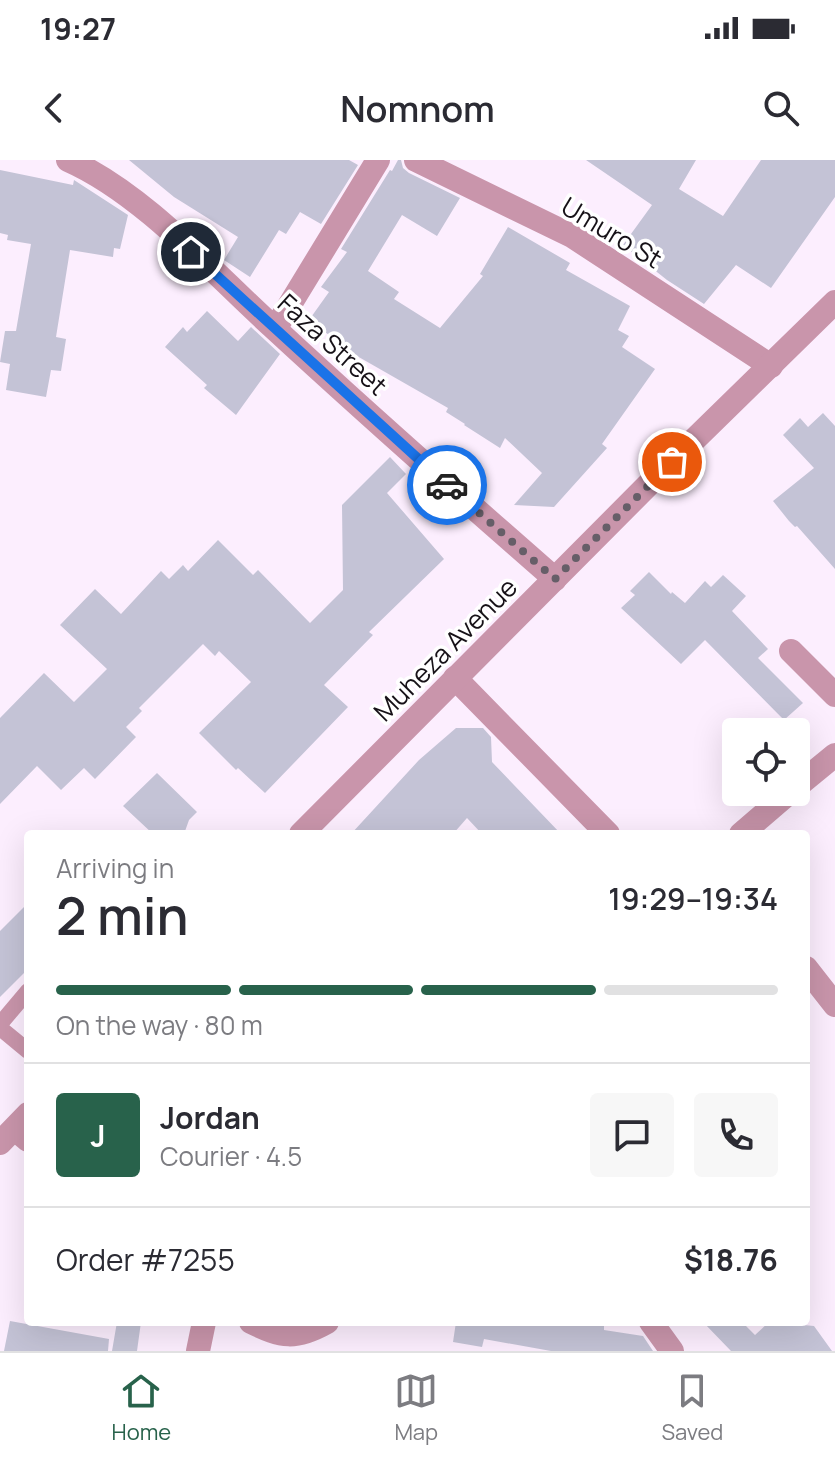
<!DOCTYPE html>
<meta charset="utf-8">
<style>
:root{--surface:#fff;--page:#f7f7f7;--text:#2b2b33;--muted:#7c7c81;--line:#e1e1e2;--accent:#28624b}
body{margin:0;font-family:Manrope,sans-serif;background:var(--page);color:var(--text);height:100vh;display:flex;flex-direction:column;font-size:30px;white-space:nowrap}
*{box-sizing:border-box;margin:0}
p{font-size:26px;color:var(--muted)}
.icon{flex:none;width:44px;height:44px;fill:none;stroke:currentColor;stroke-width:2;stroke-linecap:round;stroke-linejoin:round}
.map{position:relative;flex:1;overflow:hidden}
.details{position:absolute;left:24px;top:670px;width:786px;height:496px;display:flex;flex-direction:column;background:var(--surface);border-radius:8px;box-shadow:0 8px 32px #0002}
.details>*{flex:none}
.controls{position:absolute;left:722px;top:558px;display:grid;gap:16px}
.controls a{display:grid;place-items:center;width:88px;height:88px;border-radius:8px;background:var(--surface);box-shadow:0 8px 32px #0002;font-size:40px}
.pin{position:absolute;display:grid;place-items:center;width:68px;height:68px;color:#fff;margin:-34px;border:4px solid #fff;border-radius:50%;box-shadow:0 2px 8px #0007}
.courier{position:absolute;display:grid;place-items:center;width:80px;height:80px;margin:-40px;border:6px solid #1a73e8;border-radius:50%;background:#fff;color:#222;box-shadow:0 2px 10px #0007}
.summary em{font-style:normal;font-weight:600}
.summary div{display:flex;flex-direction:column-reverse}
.summary{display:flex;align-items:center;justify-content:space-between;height:136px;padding:0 32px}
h1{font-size:52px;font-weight:600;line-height:60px}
.bar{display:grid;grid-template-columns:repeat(4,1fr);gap:12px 8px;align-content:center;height:96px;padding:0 32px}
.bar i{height:10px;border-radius:6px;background:var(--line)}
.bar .current{background:var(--accent)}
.bar p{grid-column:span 4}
.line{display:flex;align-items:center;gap:20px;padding:0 32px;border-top:2px solid var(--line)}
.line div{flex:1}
.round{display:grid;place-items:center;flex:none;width:84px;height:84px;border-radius:8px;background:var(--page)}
.status{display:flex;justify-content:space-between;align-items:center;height:56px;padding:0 40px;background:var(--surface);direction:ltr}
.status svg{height:22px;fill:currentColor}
header{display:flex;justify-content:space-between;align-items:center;height:104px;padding:0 32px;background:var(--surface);font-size:36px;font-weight:600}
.tabs{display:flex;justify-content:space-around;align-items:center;height:112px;border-top:2px solid var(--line);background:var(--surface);font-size:22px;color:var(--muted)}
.tabs a{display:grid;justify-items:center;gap:4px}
.tabs .current{color:var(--accent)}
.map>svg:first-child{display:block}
.building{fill:#c4c3d6}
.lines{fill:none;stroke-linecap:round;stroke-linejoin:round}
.service{stroke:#c995ab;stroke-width:16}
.minor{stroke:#c995ab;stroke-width:24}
.tertiary{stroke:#c995ab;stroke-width:24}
.done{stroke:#665e68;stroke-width:8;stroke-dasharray:0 14.4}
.route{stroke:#1a73e8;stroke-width:10}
.labels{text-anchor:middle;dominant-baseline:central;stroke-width:7;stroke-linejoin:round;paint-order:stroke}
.street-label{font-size:26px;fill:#161117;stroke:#fff}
</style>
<div class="status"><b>19:27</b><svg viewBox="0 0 49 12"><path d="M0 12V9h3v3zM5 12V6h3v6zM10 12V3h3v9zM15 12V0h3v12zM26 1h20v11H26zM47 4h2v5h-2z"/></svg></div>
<header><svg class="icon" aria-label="back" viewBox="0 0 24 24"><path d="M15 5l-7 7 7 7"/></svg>Nomnom<svg class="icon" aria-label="search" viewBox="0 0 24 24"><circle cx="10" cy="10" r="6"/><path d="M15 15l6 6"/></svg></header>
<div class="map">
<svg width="835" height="1191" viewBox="0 0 835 1191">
<rect width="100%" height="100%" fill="#fceefe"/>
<path class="building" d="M 129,0 L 349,0 L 358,5 L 321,64 L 300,52 L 286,74 L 279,70 L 250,117 L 224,100 L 238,77 L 174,37 Z
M 398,0 L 401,0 L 403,8 L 409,13 L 460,38 L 437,76 L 402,55 L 368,111 L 399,132 L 394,139 L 440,168 L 483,116 L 480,114 L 508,67 L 570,103 L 566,110 L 630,146 L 618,170 L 629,176 L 622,187 L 655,209 L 602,284 L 607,288 L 554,347 L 514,345 L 542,313 L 505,278 L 500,288 L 464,265 L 465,264 L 446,252 L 448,248 L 357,196 L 309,160 L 329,132 L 321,127 L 347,92 L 341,89 L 390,10 L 392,11 Z
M 586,0 L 696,0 L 679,29 L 723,56 L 761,0 L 835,0 L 835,37 L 771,128 L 736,105 L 704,144 L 667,120 L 623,85 L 652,45 Z
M 0,10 L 73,25 L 74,20 L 128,55 L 120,89 L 114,88 L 113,97 L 70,90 L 56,177 L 66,179 L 61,211 L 51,210 L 46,237 L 6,230 L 10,204 L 0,202 L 5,171 L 16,171 L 31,84 L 7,80 L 8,75 L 0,73 Z
M 207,151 L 238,181 L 251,167 L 280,194 L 236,255 L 204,228 L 207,225 L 165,187 L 183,167 L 187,172 Z
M 823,253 L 835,266 L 835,409 L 797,366 L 795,367 L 789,361 L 773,341 L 814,308 L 783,275 L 800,258 L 808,267 Z
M 390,297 L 406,314 L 387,333 L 444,399 L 369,472 L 373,475 L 324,525 L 348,547 L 265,633 L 238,608 L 236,610 L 199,573 L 251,522 L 219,491 L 215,496 L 203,484 L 139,548 L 142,551 L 126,567 L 136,577 L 95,619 L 84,608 L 61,630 L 37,606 L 0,644 L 0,558 L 44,513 L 74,542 L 107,509 L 60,465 L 95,429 L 121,454 L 161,411 L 169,419 L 183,405 L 188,411 L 218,380 L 253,415 L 258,410 L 310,463 L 343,430 L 342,345 Z
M 649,412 L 671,434 L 672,432 L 685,443 L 705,421 L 711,427 L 723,415 L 746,436 L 732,451 L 768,489 L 758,498 L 803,543 L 784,560 L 705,480 L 681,504 L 621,448 L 635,435 L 630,431 Z
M 456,568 L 483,568 L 491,577 L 492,602 L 561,674 L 482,674 L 467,658 L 453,674 L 351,674 L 419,600 Z
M 157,613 L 197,652 L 189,660 L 184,674 L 153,674 L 123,646 Z
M 28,743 L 28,809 L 0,837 L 0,771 Z
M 10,1161 L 109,1179 L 108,1191 L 4,1191 Z
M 117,1162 L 141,1162 L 137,1191 L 112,1191 Z
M 456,1162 L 586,1162 L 604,1165 L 604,1170 L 643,1176 L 653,1191 L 551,1191 L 484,1179 L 482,1187 L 453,1182 Z
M 703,1162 L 742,1162 L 755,1175 L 769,1162 L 814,1166 L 832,1191 L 731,1191 Z"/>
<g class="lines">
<path class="service" d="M 0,864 L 28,831
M 0,868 L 28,891"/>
<path class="minor" d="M 68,0 C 143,33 213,113 274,168 C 366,253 460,336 555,419
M 416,0 L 572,76 L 771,206
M 275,169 L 378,0
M 791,491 L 835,535
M 455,518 L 608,674
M 796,627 L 835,595
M 741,674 L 790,632
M 806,808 L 835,845
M 15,969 L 28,980
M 251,1162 C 282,1177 295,1180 327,1162
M 651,1162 L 672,1191
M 198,1191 L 204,1162"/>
<path class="tertiary" d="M 301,674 L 652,321 L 835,142
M 0,983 L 28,954"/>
</g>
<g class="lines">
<path class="done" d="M 447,325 L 555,419 L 672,302"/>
<path class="route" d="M 191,92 L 447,325"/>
</g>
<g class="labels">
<g class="street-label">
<text transform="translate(612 72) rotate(31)">Umuro St</text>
<text transform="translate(333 184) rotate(42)">Faza Street</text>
<text transform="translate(445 489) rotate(-45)">Muheza Avenue</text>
</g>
</g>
</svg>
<div class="controls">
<a><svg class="icon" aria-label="locate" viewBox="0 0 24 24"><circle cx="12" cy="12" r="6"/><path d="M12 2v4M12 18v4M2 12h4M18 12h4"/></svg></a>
</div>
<div class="pin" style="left:672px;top:302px;background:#ea580c"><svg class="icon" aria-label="bag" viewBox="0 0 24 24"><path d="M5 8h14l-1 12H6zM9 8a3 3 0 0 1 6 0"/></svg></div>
<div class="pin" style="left:191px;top:92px;background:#1f2937"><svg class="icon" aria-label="home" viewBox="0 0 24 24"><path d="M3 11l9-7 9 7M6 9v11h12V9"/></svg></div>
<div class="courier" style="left:447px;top:325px"><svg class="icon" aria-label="car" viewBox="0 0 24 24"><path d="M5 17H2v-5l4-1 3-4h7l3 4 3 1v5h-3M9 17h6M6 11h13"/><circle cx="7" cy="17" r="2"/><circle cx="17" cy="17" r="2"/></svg></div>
<section class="details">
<div class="summary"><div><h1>2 min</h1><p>Arriving in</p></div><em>19:29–19:34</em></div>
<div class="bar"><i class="current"></i><i class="current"></i><i class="current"></i><i></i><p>On the way · 80 m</p></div>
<div class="line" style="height:144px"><b class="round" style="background:var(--accent);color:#fff">J</b><div><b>Jordan</b><p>Courier · 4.5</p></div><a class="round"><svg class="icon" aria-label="chat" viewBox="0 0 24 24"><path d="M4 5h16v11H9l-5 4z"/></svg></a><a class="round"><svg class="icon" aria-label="phone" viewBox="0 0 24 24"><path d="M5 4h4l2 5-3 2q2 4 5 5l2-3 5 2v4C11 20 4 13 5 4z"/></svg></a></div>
<div class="line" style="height:104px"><div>Order #7255</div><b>$18.76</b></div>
</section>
</div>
<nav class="tabs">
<a class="current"><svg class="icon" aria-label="home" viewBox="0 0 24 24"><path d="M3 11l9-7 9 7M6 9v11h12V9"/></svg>Home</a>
<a><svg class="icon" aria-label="map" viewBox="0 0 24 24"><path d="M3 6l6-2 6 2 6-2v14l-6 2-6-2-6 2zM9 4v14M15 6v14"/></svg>Map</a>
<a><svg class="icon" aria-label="saved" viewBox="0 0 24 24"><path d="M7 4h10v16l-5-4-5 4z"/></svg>Saved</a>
</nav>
